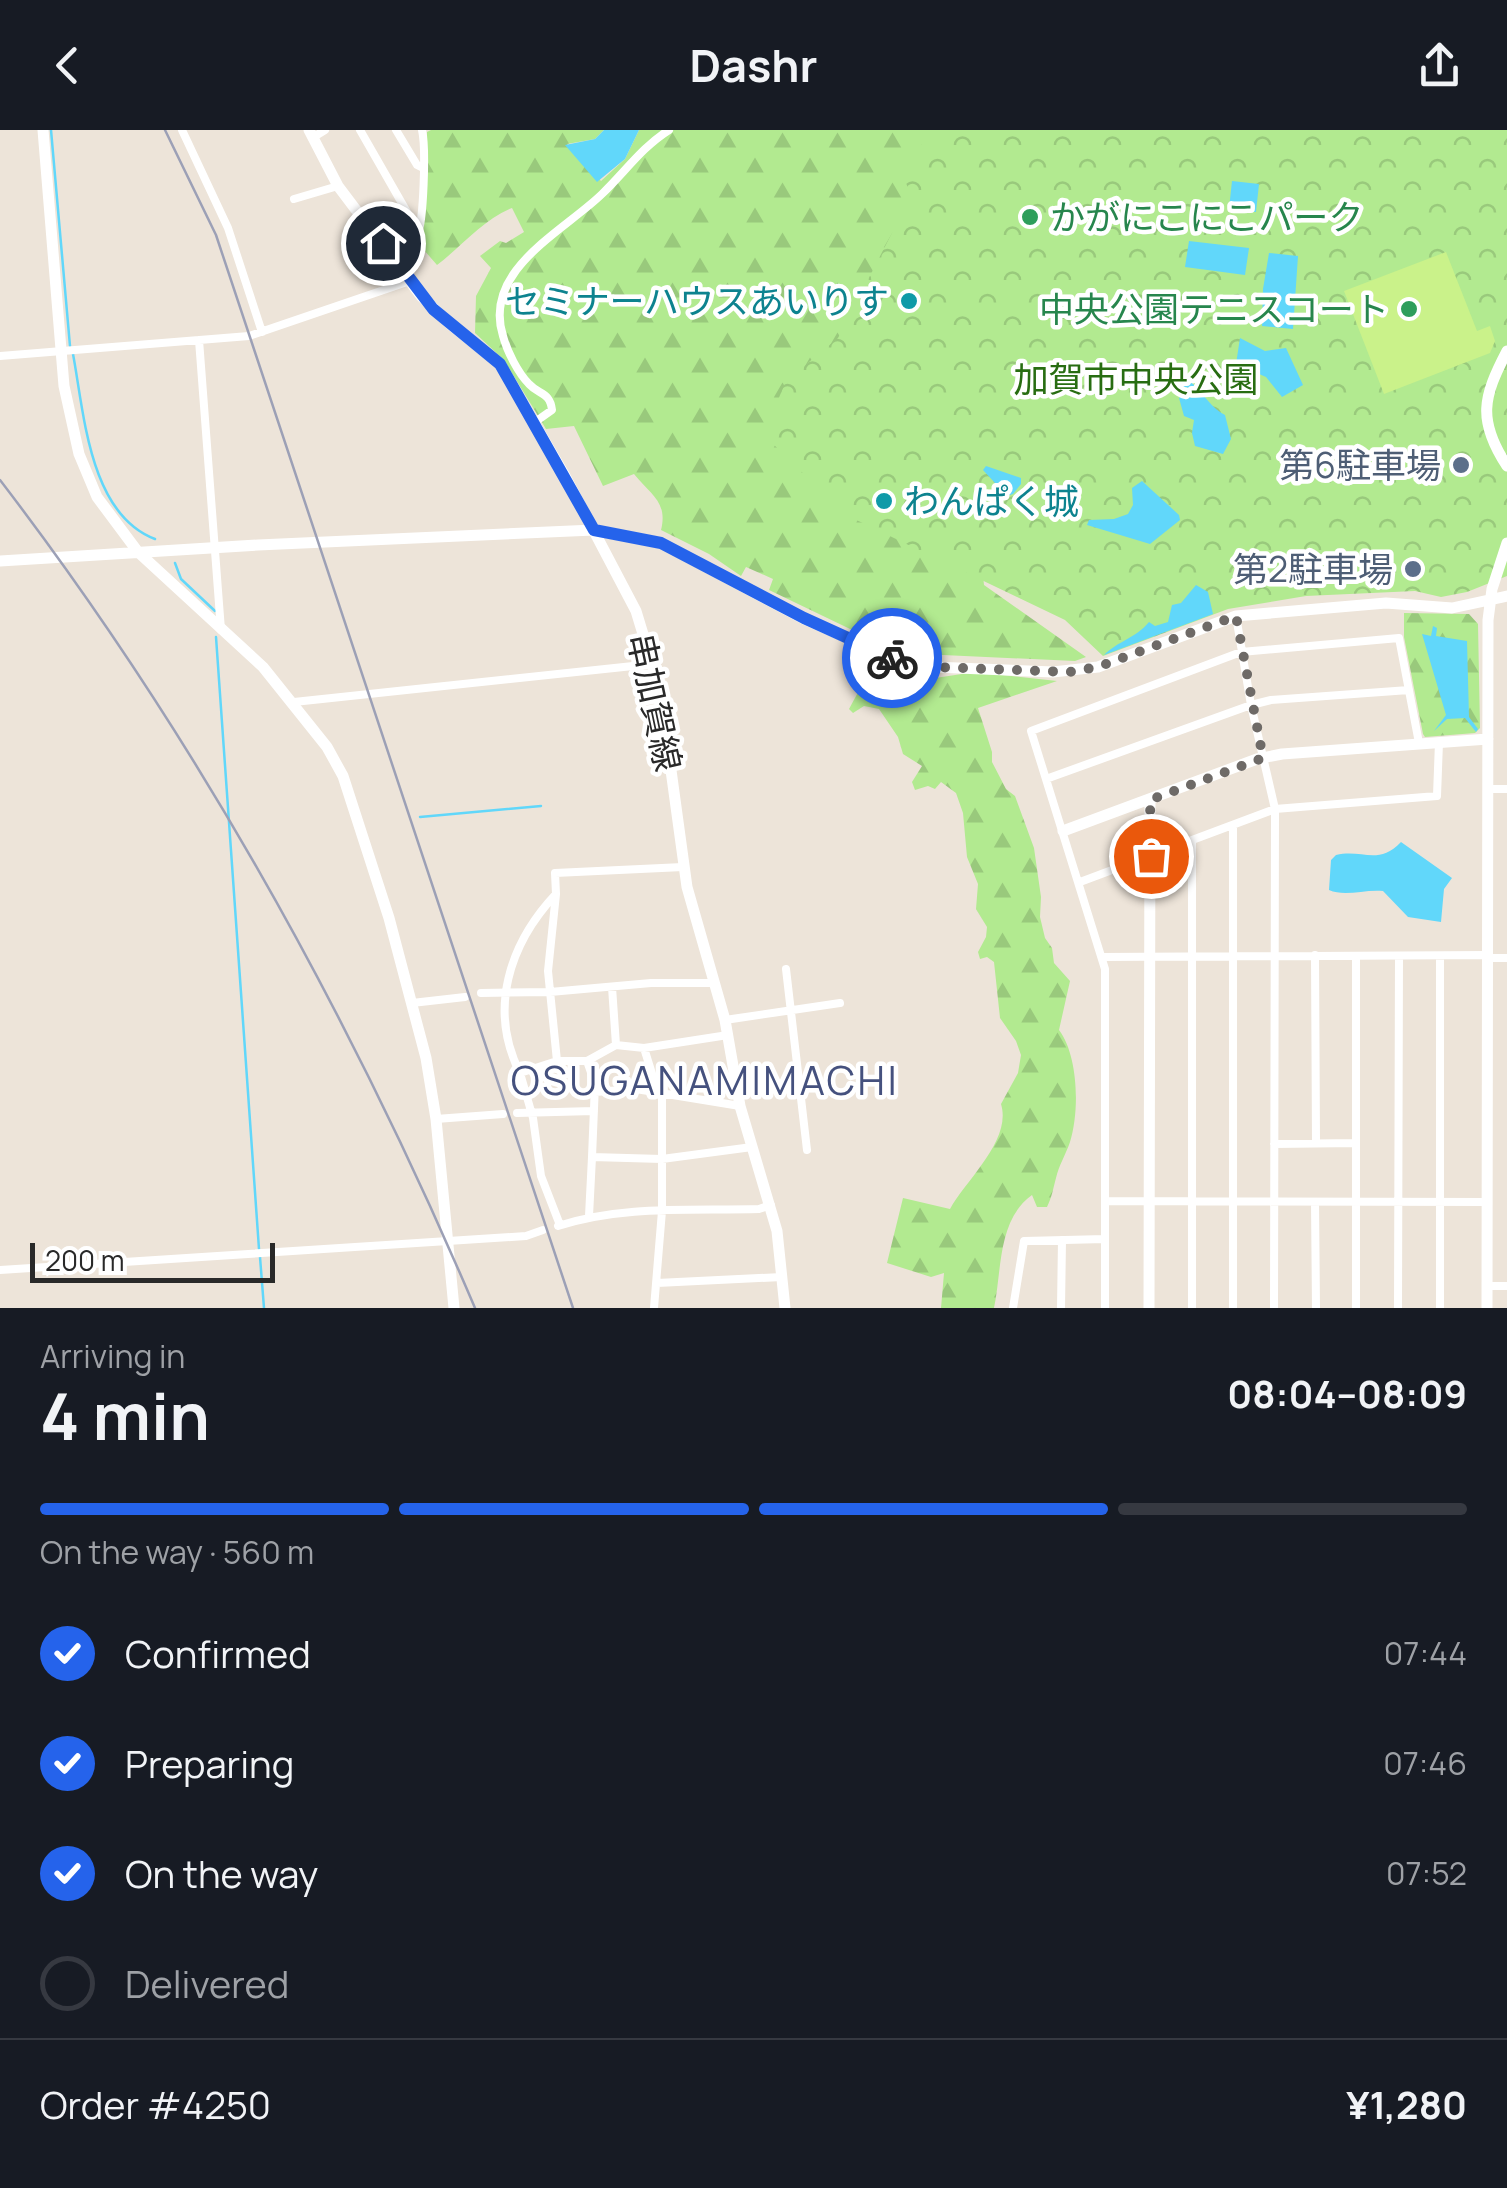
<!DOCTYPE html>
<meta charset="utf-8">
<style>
:root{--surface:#171b24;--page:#20242c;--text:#f1f3f6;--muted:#9ea1a6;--line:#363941;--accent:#2563eb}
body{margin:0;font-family:Manrope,"Noto Sans JP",sans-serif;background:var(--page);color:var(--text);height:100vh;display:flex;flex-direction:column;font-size:38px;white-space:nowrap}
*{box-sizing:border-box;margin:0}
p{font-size:32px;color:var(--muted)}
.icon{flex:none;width:55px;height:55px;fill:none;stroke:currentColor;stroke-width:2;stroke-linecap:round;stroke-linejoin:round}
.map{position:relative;height:1178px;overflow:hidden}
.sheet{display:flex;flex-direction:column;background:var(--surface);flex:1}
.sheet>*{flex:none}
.scale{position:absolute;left:30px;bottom:25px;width:245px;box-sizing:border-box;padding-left:10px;border:5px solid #292929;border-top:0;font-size:28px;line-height:35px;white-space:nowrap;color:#292929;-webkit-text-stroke:8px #fff;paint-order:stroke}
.pin{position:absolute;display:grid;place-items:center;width:85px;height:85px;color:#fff;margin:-42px;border:5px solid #fff;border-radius:50%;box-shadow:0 2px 10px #0007}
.courier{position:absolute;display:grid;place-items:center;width:100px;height:100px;margin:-50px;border:8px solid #2563eb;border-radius:50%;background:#fff;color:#222;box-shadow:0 2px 12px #0007}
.summary em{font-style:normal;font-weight:700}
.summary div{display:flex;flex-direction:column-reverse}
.summary{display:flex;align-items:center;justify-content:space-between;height:170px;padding:0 40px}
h1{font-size:65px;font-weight:700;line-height:75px}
.bar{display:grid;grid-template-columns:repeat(4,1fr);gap:15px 10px;align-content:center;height:120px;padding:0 40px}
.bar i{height:12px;border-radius:8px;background:var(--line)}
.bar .on{background:var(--accent)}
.bar p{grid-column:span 4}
.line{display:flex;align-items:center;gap:25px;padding:0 40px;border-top:2px solid var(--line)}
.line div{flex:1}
ol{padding:0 40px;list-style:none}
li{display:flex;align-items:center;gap:30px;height:110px}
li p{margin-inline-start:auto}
li .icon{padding:10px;border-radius:50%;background:var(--accent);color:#fff;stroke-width:4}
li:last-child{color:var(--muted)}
li i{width:55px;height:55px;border:5px solid var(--line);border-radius:50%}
header{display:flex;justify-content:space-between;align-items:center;height:130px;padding:0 40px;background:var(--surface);font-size:45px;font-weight:700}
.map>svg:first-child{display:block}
.forest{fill:url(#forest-firs)}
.park{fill:url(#park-crowns)}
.pitch{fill:#caf28a}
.water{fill:#61d7fa}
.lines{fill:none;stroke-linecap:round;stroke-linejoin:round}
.stream{stroke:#61d7fa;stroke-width:2.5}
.street{stroke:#fff;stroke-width:8}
.secondary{stroke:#fff;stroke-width:11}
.rail{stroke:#9ca0b6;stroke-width:2.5}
.done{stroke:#6e6a67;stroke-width:10;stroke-dasharray:0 18}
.route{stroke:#2563eb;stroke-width:12}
.leisure-dot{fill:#2e9e5b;stroke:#fff;stroke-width:4}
.culture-dot{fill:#0f9aa8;stroke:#fff;stroke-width:4}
.service-dot{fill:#5c6f8a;stroke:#fff;stroke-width:4}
.labels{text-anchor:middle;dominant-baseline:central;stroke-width:9;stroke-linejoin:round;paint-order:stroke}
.leisure-label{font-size:35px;fill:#27864d;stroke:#fff;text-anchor:start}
.culture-label{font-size:35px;fill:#0d838f;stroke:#fff;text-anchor:end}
.park-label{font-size:35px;fill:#286d12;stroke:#fff}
.service-label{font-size:35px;fill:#4e5e75;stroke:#fff;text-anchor:end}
.street-label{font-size:35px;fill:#292929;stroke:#fff}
.quarter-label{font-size:40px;letter-spacing:2.5px;fill:#45517e;stroke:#fff}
</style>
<header><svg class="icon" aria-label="back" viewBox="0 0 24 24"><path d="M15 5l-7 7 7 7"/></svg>Dashr<svg class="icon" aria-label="share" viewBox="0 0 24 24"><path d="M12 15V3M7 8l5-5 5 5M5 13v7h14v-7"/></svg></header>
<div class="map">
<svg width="1507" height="1178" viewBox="0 0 1507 1178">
<defs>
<pattern id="forest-firs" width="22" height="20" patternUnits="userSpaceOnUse" patternTransform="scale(2.5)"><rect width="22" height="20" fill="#b2ea90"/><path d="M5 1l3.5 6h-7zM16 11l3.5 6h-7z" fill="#99c97c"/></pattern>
<pattern id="park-crowns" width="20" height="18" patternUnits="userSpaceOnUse" patternTransform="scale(2.5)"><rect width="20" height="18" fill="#b2ea90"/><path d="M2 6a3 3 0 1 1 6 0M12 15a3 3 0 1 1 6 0" fill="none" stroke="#99c97c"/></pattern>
</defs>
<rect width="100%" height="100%" fill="#ede4d9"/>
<path class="forest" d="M 431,0 L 604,0 L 595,9 L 567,14 L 601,51 L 625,29 L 639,0 L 939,0 L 984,455 L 1086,527 L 1075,531 L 900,523 L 769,460 L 773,449 L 746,437 L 741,446 L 709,424 L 661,400 C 668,372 651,365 634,344 L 603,356 L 574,296 L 546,299 L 504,230 L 475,203 L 476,166 L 491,138 L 480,126 L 500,111 L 506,113 L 524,102 L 512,78 C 483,90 462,116 437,135 L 417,112 L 427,37 L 427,2 Z
M 1404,483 L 1469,484 L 1478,494 L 1480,598 L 1475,603 L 1425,607 L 1423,604 L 1404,507 Z
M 975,542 L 1057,551 L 978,578 L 992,622 L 992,632 L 1006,659 L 1015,666 L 1034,718 L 1041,767 L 1040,787 L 1045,808 L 1052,818 L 1054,833 L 1070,851 L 1059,900 C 1078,925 1080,980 1070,1012 C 1066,1024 1059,1035 1056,1048 C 1053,1059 1052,1067 1047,1077 L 1037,1077 L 1032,1065 C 997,1090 1002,1141 994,1178 L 941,1178 L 944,1143 L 931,1147 L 887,1133 L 903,1068 L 950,1079 C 967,1049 1012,1010 1001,974 L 1018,943 L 1021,925 L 1016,911 L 1000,888 L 994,832 L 987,827 L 980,829 L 978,822 L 986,807 L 987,797 L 976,779 L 978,754 L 967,727 L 963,683 L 956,663 L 941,652 L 935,659 L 928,656 L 915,660 L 912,652 L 922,636 L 903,624 L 898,607 L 879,579 L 864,576 L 853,583 L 849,579 L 862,555 L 882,565 L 889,551 L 902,553 Z"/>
<path class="park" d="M 931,0 L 1507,0 L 1507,446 L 1467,462 L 1441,467 L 1415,461 L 1306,466 L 1228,479 L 1103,526 L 1065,490 L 846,385 L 771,312 L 775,277 L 786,251 L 838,208 L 911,66 L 900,37 L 916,23 Z"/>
<path class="pitch" d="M 1446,122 L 1477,201 L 1490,196 L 1495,211 L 1490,223 L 1384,264 L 1344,161 Z"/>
<path class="water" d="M 604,0 L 639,0 L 625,29 L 597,52 L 565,15 L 595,9 Z
M 1232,51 L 1259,54 L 1256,82 L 1229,79 Z
M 1189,111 L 1249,118 L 1245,145 L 1185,137 Z
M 1269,123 L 1298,126 L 1293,199 L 1262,196 L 1263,159 Z
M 1240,208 L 1265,221 L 1286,218 L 1303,255 L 1282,267 L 1266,247 L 1236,234 Z
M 1175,241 C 1198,252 1206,275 1225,285 L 1231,309 L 1223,324 L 1195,316 L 1192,303 L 1194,290 L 1184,286 L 1179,268 L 1191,260 L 1186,257 L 1180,263 L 1175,263 L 1163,249 L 1164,243 Z
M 986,336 L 1021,348 L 1021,354 L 1013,364 L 1007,366 L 983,340 Z
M 1142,351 L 1179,385 L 1180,390 L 1150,414 L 1087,395 L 1089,390 L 1114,389 L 1128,384 L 1133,375 L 1132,358 Z
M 1196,455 L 1208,462 L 1213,484 L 1104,525 C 1118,511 1136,508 1149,492 L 1155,496 L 1168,492 L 1172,475 L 1181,473 Z
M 1433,496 L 1437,498 L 1436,506 L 1467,511 L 1469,587 L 1478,599 L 1476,602 L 1465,588 L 1447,589 L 1434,601 L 1446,585 L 1422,504 L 1431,506 Z
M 1401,712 L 1452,748 L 1444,759 L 1441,792 L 1408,787 L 1383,761 C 1365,759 1345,767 1329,760 L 1331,730 L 1336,725 C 1363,719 1378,736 1401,712 Z"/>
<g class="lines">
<path class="stream" d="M 51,0 L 70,216
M 73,224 C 84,282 89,384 155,409
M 175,433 L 181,449 L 215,481
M 216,507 L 259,1119
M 420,687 L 541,676
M 260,1127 L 264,1178"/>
<path class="street" d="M 182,0 L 228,98 L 262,202
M 360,0 L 419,103
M 396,0 L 417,35 L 423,38
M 312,8 L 325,0
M 294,69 L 338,56
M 397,133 C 406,125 412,118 417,107 C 424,91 426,17 422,0
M 199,210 L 221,500
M 0,226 L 249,206 L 410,151
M 535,292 L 552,280 C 550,262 539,265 529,254 C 518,243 507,221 503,206 C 482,140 564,101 602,64 C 625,42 642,17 669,0
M 1236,486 L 1251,575 L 1275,679 L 1274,1178
M 294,572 L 652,534
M 1046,649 L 1251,575 L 1271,570 L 1409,560
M 1489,659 L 1507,659
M 1233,696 L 1233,1178
M 1192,711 L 1192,1178
M 1080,752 L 1275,679 L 1437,666 L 1439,612
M 556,764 L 548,841 L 557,931
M 1315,825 L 1316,1013
M 1103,827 L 1488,825
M 1489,828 L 1507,828
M 786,839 L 807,1020
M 481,863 L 550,862 L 651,853 L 715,853
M 412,873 L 465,867
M 725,890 L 840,873
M 616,915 L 644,918 L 728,905
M 644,918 L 658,963
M 587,931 L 595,954 L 592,1027 L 662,1029 L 752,1017
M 520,943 C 488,880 509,814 556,764 L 555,743 L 683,737
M 595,962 L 636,959 L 740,976
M 517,983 L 594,981
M 436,989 L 503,984
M 1274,1014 L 1356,1013
M 1106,1071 L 1487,1072
M 1315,1072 L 1316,1178
M 589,1086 L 592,1027
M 560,1095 L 541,1046 L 533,988 L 520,943 L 557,931 L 587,931 L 616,915 L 612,857
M 558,1096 C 623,1075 691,1081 759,1079 L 771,1075
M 0,1140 L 526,1106 L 543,1100
M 657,1153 L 782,1147
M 1487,1156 L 1507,1156
M 654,1178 L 662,1081 L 662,964
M 1013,1178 L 1024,1111 L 1105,1109
M 1061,1178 L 1062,1110
M 1105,1178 L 1105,839 L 1031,601 L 1241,522 L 1399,508 L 1419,613
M 1356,1178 L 1356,826
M 1398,1178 L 1399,826
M 1440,1178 L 1440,827"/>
<path class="secondary" d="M 43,0 L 64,256 L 79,324 L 97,367 L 138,422 L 263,537 L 327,617 L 343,646 L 389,788 L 426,928 L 436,989 L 454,1178
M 309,0 L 338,56 L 421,166 L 451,195 L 500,234 L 565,346 L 636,481 L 660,560 L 687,757 L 725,890 L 740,976 L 777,1101 L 785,1178
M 1507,221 C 1483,267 1477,290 1507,336
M 0,431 L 258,415 L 594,400 L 661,413 L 804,489 L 898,530 L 934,537 L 1053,542 L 1098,537 L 1236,486 L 1386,473 L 1452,478 L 1507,466
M 1063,701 L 1257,629 L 1282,624 L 1488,609
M 1149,1178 L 1150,670
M 1487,1178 L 1488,490 L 1492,459 L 1507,413"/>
<path class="rail" d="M 165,0 L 216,105 L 573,1178
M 0,350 C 194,603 350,885 475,1178"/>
</g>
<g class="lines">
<path class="done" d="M 892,528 L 934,537 L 1069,542 L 1098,537 L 1236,486 L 1263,628 L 1150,670 L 1151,726"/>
<path class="route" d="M 383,113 L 433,179 L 500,234 L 594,400 L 661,413 L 804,488 L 892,528"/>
</g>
<g class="leisure-dot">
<circle cx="1030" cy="87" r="10"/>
<circle cx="1409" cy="179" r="10"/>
</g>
<g class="culture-dot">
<circle cx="909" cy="171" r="10"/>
<circle cx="884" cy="371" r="10"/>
</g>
<g class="service-dot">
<circle cx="1461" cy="335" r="10"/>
<circle cx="1413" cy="439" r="10"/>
</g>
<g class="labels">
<g class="leisure-label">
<text x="1050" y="87">かがにこにこパーク</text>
<text x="1389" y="179" text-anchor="end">中央公園テニスコート</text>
</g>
<g class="culture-label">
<text x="889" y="171">セミナーハウスあいりす</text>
<text x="904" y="371" text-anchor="start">わんぱく城</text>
</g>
<g class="park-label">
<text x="1136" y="249">加賀市中央公園</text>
</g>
<g class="service-label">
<text x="1441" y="335">第6駐車場</text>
<text x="1393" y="439">第2駐車場</text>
</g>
<g class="street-label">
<text transform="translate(655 572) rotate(78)">串加賀線</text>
</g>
<g class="quarter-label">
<text x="705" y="949">OSUGANAMIMACHI</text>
</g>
</g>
</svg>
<div class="scale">200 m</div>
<div class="pin" style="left:1151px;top:726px;background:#ea580c"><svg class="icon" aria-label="bag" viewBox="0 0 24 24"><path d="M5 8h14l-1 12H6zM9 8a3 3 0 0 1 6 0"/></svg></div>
<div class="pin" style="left:383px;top:113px;background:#1f2937"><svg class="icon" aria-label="home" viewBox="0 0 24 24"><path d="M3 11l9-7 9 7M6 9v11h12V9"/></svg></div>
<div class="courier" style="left:892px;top:528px"><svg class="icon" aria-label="bike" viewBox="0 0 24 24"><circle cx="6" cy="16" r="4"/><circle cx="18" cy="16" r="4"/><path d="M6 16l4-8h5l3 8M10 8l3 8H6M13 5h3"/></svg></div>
</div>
<section class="sheet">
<div class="summary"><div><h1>4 min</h1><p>Arriving in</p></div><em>08:04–08:09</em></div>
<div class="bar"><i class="on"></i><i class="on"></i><i class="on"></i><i></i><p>On the way · 560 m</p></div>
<ol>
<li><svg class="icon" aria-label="check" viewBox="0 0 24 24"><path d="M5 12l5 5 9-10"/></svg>Confirmed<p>07:44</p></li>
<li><svg class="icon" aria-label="check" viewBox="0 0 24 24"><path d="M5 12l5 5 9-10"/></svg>Preparing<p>07:46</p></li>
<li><svg class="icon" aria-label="check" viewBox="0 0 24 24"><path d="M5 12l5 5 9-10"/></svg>On the way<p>07:52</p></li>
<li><i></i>Delivered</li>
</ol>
<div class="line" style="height:130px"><div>Order #4250</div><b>¥1,280</b></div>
</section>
